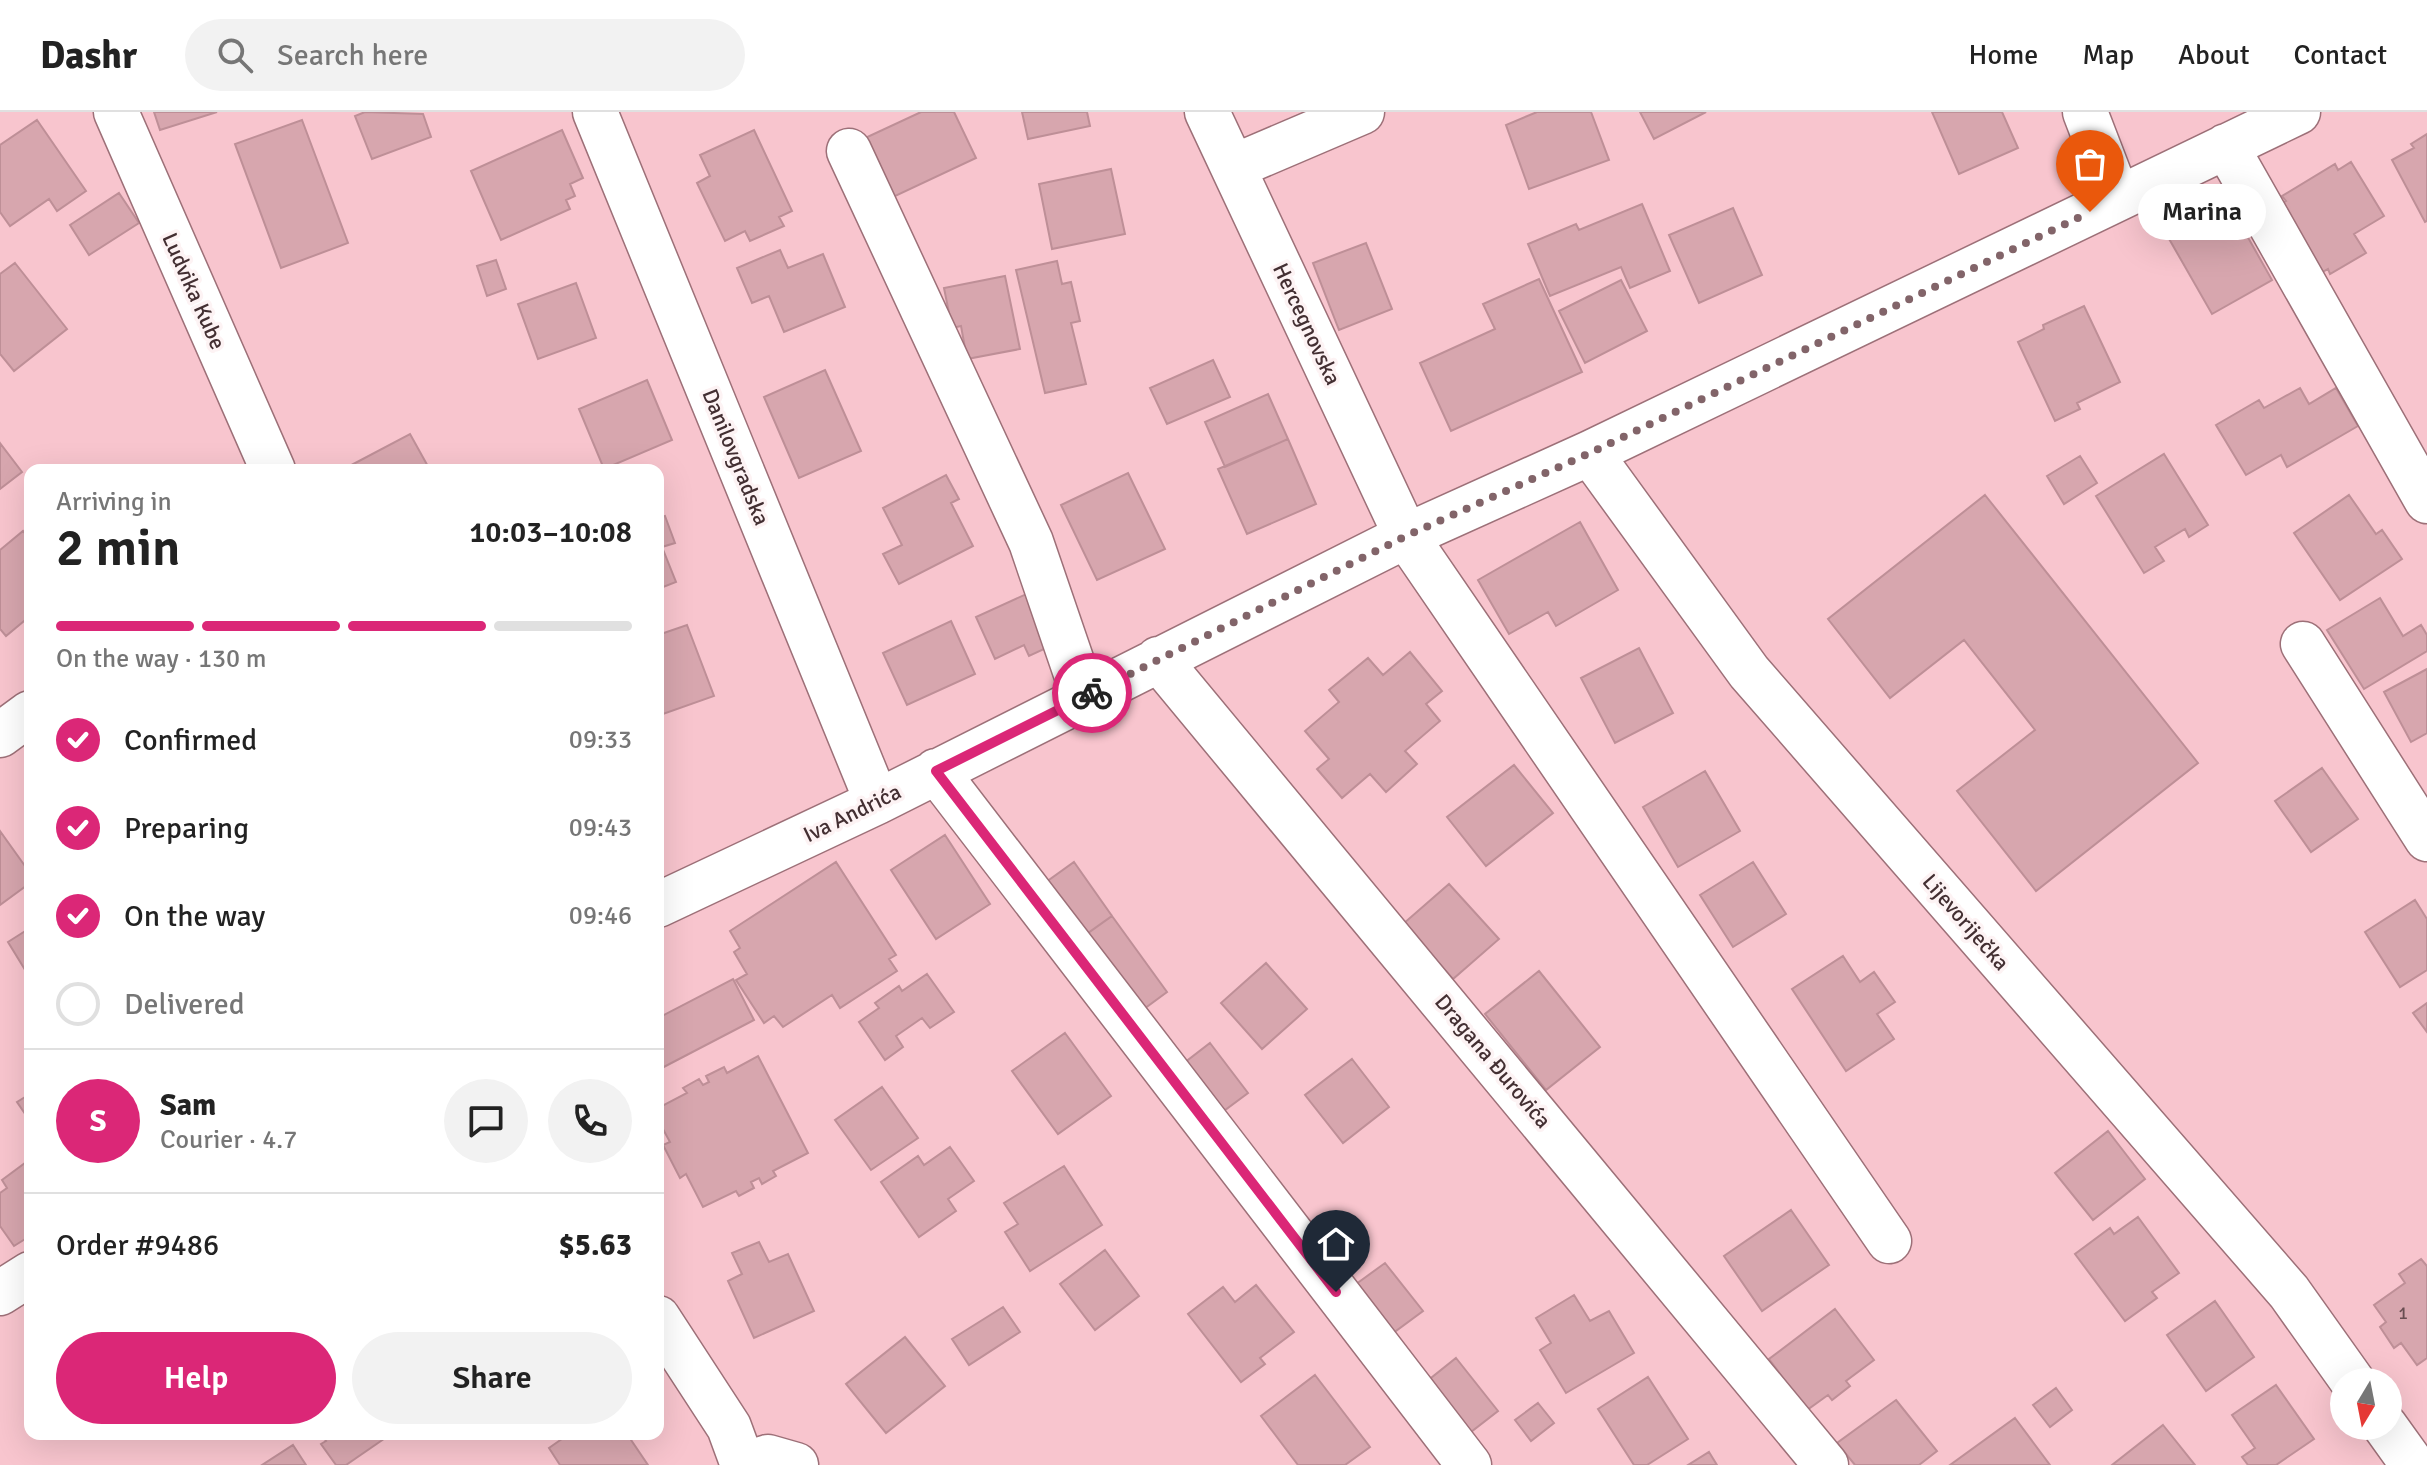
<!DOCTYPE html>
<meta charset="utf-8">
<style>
:root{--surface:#fff;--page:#f2f2f2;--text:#222;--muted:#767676;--line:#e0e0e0;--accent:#db2777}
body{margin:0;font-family:Signika,sans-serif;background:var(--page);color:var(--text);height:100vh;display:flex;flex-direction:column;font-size:30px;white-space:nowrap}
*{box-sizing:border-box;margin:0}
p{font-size:26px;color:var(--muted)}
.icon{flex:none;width:44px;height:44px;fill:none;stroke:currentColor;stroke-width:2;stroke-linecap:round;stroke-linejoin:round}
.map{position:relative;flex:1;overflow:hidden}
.side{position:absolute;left:24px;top:352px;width:640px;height:976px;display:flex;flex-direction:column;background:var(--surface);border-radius:16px;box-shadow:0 8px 32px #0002}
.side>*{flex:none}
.needle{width:52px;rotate:190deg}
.tools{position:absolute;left:2330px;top:1256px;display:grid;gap:16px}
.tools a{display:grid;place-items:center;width:72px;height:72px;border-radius:50%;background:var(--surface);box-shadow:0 8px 32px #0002;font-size:40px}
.pin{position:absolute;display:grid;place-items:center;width:68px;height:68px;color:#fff;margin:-82px -34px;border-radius:50% 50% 50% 0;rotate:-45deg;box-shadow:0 0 8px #0007}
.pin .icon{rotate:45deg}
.courier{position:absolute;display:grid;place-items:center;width:80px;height:80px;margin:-40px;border:6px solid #db2777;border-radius:50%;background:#fff;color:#222;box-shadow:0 2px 10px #0007}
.bubble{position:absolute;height:56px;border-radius:28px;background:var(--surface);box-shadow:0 8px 32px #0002;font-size:26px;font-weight:600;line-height:56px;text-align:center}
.head em{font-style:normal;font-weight:600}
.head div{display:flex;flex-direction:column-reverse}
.head{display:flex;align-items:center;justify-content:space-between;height:136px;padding:0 32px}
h1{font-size:52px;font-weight:600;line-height:60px}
.bar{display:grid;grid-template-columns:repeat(4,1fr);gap:12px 8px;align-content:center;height:96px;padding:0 32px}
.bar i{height:10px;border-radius:6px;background:var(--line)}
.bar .active{background:var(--accent)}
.bar p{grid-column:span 4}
.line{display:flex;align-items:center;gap:20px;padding:0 32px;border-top:2px solid var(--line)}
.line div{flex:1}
.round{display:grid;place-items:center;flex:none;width:84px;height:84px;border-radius:42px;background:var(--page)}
ol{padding:0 32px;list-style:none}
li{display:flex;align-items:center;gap:24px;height:88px}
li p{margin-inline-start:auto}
li .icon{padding:8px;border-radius:50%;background:var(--accent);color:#fff;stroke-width:4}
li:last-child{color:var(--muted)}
li i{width:44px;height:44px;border:4px solid var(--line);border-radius:50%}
.primary-button{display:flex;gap:16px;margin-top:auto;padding:16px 32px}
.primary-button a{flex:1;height:92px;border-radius:48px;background:var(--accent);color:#fff;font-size:32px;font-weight:600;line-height:92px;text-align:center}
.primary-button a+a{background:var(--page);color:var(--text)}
header{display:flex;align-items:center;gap:48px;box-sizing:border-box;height:112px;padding:0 40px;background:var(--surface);border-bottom:2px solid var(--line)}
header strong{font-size:38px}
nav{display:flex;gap:44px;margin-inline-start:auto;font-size:28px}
.search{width:560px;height:72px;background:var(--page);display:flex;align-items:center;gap:20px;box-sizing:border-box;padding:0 28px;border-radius:44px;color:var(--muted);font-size:30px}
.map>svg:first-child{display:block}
.building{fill:#d7a6ae;stroke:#be8f97;stroke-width:2}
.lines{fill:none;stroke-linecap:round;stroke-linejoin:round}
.minor-casing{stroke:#9d7078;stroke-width:47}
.minor{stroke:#fff;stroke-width:44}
.done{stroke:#826469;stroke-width:8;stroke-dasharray:0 14.4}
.route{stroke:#db2777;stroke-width:10}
.labels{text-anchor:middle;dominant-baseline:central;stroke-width:7;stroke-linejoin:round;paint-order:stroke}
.number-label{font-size:18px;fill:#684d51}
.street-label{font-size:22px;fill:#432f32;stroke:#fdf3f4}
</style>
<header>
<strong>Dashr</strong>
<div class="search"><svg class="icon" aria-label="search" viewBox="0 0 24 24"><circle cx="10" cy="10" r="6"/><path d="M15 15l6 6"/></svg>Search here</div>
<nav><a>Home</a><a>Map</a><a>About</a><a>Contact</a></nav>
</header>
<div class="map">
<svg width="2427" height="1353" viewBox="0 0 2427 1353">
<rect width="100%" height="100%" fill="#f8c5ce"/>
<path class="building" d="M 154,0 L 217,0 L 160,18 Z
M 365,0 L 423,2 L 431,25 L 372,47 L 355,4 Z
M 921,0 L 954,0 L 976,46 L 891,86 L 863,27 Z
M 1022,0 L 1087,0 L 1090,14 L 1028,27 Z
M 1537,0 L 1591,0 L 1609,48 L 1529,77 L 1506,13 Z
M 1640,0 L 1706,0 L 1654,27 Z
M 1932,0 L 2002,0 L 2018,36 L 1959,62 Z
M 37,8 L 86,79 L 57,99 L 49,87 L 10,114 L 0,100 L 0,33 Z
M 302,8 L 348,131 L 281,156 L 235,32 Z
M 562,18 L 583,66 L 570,72 L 575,84 L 566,88 L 570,97 L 501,128 L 471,59 Z
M 754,18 L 792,99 L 779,105 L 784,114 L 750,129 L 745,119 L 725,129 L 697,71 L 710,64 L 700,43 Z
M 2427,22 L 2427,109 L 2425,110 L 2392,48 L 2414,36 L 2411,32 Z
M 2351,50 L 2384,104 L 2354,122 L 2366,141 L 2330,162 L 2328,157 L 2312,166 L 2271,98 L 2286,89 L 2282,84 L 2335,52 L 2338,58 Z
M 1111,57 L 1125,122 L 1052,137 L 1039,72 Z
M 119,81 L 139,111 L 89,143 L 70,113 Z
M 1642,92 L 1670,159 L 1630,176 L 1621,155 L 1550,184 L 1528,132 L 1576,112 L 1579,118 Z
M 2206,94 L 2219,117 L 2237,106 L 2272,168 L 2212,202 L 2164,118 Z
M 1733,96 L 1762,163 L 1699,191 L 1669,123 Z
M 1366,131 L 1392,197 L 1339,218 L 1313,151 Z
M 780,138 L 788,156 L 823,142 L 845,195 L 784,220 L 769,184 L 752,191 L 737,156 Z
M 496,148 L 506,177 L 487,184 L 477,154 Z
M 1057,149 L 1062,172 L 1071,170 L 1080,209 L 1071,211 L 1086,272 L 1045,281 L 1016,158 Z
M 15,151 L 67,217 L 14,259 L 0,242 L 0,162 Z
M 1005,164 L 1020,237 L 967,247 L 961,214 L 952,216 L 944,176 Z
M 1539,167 L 1582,260 L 1451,319 L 1420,251 L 1495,217 L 1483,192 Z
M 1621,168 L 1647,219 L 1585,251 L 1559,199 Z
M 576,171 L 596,226 L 538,247 L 518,192 Z
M 2084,194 L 2120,270 L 2077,291 L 2080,297 L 2055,309 L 2018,230 L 2044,217 L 2043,213 Z
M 1213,248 L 1230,285 L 1167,312 L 1150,276 Z
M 825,258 L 861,339 L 799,366 L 764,285 Z
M 647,268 L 672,328 L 604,357 L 579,297 Z
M 2300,276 L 2309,292 L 2336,276 L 2358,314 L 2287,355 L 2281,343 L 2246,363 L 2216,313 L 2259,288 L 2264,296 Z
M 1268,282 L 1288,327 L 1225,355 L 1205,310 Z
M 410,322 L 430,358 L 342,358 Z
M 1288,327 L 1316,392 L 1247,422 L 1218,357 Z
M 0,331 L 22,360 L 0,377 Z
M 2164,342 L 2208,413 L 2189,425 L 2185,417 L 2155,435 L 2164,449 L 2144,461 L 2096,384 Z
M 2080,344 L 2097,371 L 2064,392 L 2047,364 Z
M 1128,361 L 1165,437 L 1097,468 L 1061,393 Z
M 946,363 L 959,387 L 951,391 L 973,434 L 899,472 L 883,442 L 902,433 L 883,396 Z
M 1985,383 L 2198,651 L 2036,779 L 1957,679 L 2035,618 L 1964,528 L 1890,586 L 1828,507 Z
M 2349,383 L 2376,422 L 2382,418 L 2402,447 L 2340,488 L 2294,421 Z
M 665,404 L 675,431 L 662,435 L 676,470 L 658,477 L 658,406 Z
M 1580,410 L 1618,478 L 1556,514 L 1548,500 L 1509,522 L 1478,468 Z
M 23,419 L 30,427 L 30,504 L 6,524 L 0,517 L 0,438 Z
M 1033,479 L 1057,531 L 1029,544 L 1024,533 L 995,547 L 976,505 Z
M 2380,486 L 2403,524 L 2421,513 L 2427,523 L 2427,539 L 2364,577 L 2327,518 Z
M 951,509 L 975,562 L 907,593 L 883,541 Z
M 687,513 L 714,584 L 663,602 L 658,588 L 658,523 Z
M 1639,536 L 1673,601 L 1615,631 L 1581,566 Z
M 1410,540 L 1442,579 L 1426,592 L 1440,609 L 1405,639 L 1417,652 L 1386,680 L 1370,662 L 1342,686 L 1317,657 L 1329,647 L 1305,619 L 1339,590 L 1329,578 L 1368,546 L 1383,563 Z
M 2427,557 L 2427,621 L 2411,630 L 2384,580 Z
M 1514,653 L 1553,701 L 1486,754 L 1447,705 Z
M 2322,656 L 2358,707 L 2311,740 L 2275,689 Z
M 1705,659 L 1740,719 L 1678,755 L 1643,695 Z
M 0,719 L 30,761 L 30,771 L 0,793 Z
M 945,723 L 990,792 L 936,827 L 891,758 Z
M 836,750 L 896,843 L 889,847 L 897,859 L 840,896 L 832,883 L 783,915 L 774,904 L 764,911 L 736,868 L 747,862 L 734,840 L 740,836 L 730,819 Z
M 1074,750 L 1112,804 L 1074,831 L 1035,778 Z
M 1753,750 L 1786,802 L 1733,835 L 1700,783 Z
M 1449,772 L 1499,827 L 1453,867 L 1403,812 Z
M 2415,788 L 2427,807 L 2427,858 L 2400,875 L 2365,820 Z
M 1112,804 L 1167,880 L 1129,908 L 1074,831 Z
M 30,816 L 30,866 L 8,830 Z
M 1843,844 L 1860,870 L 1874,860 L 1895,890 L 1877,902 L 1894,927 L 1846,959 L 1792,877 Z
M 1266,851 L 1307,897 L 1262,937 L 1221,891 Z
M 1539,859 L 1600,935 L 1546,978 L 1485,902 Z
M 927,862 L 954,900 L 930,916 L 922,906 L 896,924 L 903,935 L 885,948 L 859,910 L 879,896 L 875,891 L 899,874 L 902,879 Z
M 733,867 L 754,908 L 658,958 L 658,906 Z
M 2427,891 L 2427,920 L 2413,901 Z
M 1065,921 L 1111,984 L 1058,1022 L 1012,959 Z
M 1210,931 L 1248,981 L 1213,1007 L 1175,958 Z
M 758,944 L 808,1041 L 773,1059 L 776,1064 L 762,1072 L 759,1066 L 751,1070 L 754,1076 L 739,1084 L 736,1079 L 703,1095 L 686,1062 L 680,1066 L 663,1033 L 670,1030 L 658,1008 L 658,996 L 687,981 L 683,976 L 699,967 L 703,973 L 709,970 L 706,964 L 724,955 L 727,961 Z
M 1352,947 L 1389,995 L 1343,1031 L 1305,983 Z
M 882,975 L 918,1026 L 871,1058 L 835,1008 Z
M 30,982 L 30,1009 L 17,990 Z
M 2108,1019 L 2145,1067 L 2093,1108 L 2055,1061 Z
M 950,1035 L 974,1069 L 948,1087 L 956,1099 L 919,1125 L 881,1070 L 918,1044 L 924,1053 Z
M 25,1051 L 30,1059 L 30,1124 L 14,1134 L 0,1114 L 0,1081 L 7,1076 L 2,1068 Z
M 1064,1054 L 1102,1113 L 1030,1159 L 1005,1120 L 1018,1112 L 1004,1091 Z
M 1791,1098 L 1829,1153 L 1762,1199 L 1724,1144 Z
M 2138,1105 L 2179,1161 L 2152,1180 L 2157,1186 L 2125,1209 L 2075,1142 L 2110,1116 L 2114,1122 Z
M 759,1130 L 769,1150 L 788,1142 L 814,1199 L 754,1226 L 728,1169 L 742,1162 L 732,1141 Z
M 1105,1138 L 1139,1184 L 1095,1218 L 1060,1172 Z
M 2421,1147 L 2427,1154 L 2427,1246 L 2417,1253 L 2401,1231 L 2394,1236 L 2380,1215 L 2386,1210 L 2374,1193 L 2405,1171 L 2399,1162 Z
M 1385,1151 L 1423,1199 L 1385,1227 L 1348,1178 Z
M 1256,1173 L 1294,1220 L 1260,1246 L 1265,1252 L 1241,1270 L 1188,1202 L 1223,1175 L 1235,1190 Z
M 1574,1183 L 1590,1209 L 1609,1199 L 1634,1241 L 1566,1281 L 1540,1238 L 1551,1231 L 1536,1206 Z
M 2215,1189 L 2254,1245 L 2206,1279 L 2167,1223 Z
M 1003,1195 L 1020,1220 L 969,1253 L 952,1227 Z
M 1835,1197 L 1874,1248 L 1846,1269 L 1850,1274 L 1832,1288 L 1828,1283 L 1807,1298 L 1769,1247 Z
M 905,1225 L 945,1274 L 886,1321 L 846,1272 Z
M 1456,1246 L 1498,1299 L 1458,1330 L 1416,1278 Z
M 1315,1263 L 1370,1335 L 1345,1353 L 1298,1353 L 1261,1304 Z
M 1648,1265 L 1688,1327 L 1647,1353 L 1634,1353 L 1598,1297 Z
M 2276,1273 L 2314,1327 L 2276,1353 L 2248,1353 L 2242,1345 L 2255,1336 L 2232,1303 Z
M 2056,1276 L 2072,1298 L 2050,1315 L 2033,1293 Z
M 1896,1288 L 1937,1339 L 1919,1353 L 1855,1353 L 1837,1331 Z
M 1538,1291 L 1554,1311 L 1531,1329 L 1515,1308 Z
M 2015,1306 L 2050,1353 L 1950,1353 Z
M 2163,1313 L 2195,1353 L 2112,1353 Z
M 321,1322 L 391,1322 L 346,1353 L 336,1353 L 321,1332 L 326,1329 Z
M 569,1322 L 627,1322 L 648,1353 L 560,1353 L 549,1336 Z
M 293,1333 L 306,1353 L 262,1353 Z
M 1709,1340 L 1717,1353 L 1688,1353 Z"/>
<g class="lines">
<g class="minor-casing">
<path id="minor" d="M 116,0 L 273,358
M 595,0 L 877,690
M 1207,0 L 1406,424 L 1889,1129
M 2085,0 L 2118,86
M 2226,34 L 2427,389
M 849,39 L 1031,430 L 1084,585
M 1233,55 L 1362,0
M 1590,341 L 1749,560 L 2289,1180 L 2353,1270
M 2303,532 L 2427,727
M 1158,547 L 1826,1353
M 0,623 L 30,601
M 936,659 L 1469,1353
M 658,793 L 877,690 L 1406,424 L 1590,341 L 2298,0
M 0,1181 L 30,1162
M 658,1206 L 729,1315 L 743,1353
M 2385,1314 L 2413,1353
M 745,1352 L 768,1345 L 796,1353"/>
</g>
<use href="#minor" class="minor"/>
</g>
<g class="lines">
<path class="done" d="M 1092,581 L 1406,424 L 1590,341 L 2090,100"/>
<path class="route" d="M 1092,581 L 936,659 L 1336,1180"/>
</g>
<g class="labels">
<g class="number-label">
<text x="2403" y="1201">1</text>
</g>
<g class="street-label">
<text transform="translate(194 179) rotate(66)">Ludvika Kube</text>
<text transform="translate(1307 212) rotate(65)">Hercegnovska</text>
<text transform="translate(736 345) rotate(68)">Danilovgradska</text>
<text transform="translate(852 701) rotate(-26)">Iva Andrića</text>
<text transform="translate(1966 810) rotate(49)">Lijevoriječka</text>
<text transform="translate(1493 949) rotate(50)">Dragana Đurovića</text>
</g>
</g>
</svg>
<div class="tools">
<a><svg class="needle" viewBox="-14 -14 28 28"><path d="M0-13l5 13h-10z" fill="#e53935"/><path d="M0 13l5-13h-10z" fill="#767676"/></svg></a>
</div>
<div class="pin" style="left:2090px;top:100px;background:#ea580c"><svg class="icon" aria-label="bag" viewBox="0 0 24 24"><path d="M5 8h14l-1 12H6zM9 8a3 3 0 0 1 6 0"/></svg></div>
<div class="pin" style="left:1336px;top:1180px;background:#1f2937"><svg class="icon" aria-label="home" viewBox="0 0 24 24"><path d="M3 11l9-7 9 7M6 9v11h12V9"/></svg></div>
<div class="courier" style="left:1092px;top:581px"><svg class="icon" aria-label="bike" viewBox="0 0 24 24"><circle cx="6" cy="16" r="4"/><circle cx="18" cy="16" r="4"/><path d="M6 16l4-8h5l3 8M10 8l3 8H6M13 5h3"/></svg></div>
<div class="bubble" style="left:2138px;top:72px;width:128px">Marina</div>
<section class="side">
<div class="head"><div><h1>2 min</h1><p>Arriving in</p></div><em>10:03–10:08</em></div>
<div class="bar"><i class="active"></i><i class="active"></i><i class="active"></i><i></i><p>On the way · 130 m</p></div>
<ol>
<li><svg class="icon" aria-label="check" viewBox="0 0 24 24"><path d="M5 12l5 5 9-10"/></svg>Confirmed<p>09:33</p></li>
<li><svg class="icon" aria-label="check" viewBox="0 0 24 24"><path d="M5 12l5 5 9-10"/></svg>Preparing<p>09:43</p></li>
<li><svg class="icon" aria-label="check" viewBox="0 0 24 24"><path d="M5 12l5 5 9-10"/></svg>On the way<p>09:46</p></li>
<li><i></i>Delivered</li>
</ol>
<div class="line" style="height:144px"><b class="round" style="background:var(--accent);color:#fff">S</b><div><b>Sam</b><p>Courier · 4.7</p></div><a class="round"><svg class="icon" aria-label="chat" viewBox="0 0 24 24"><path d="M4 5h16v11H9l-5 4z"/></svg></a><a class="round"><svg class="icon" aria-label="phone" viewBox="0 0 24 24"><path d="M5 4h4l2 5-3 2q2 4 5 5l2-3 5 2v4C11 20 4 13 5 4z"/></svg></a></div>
<div class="line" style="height:104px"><div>Order #9486</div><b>$5.63</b></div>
<div class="primary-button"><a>Help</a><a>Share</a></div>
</section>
</div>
